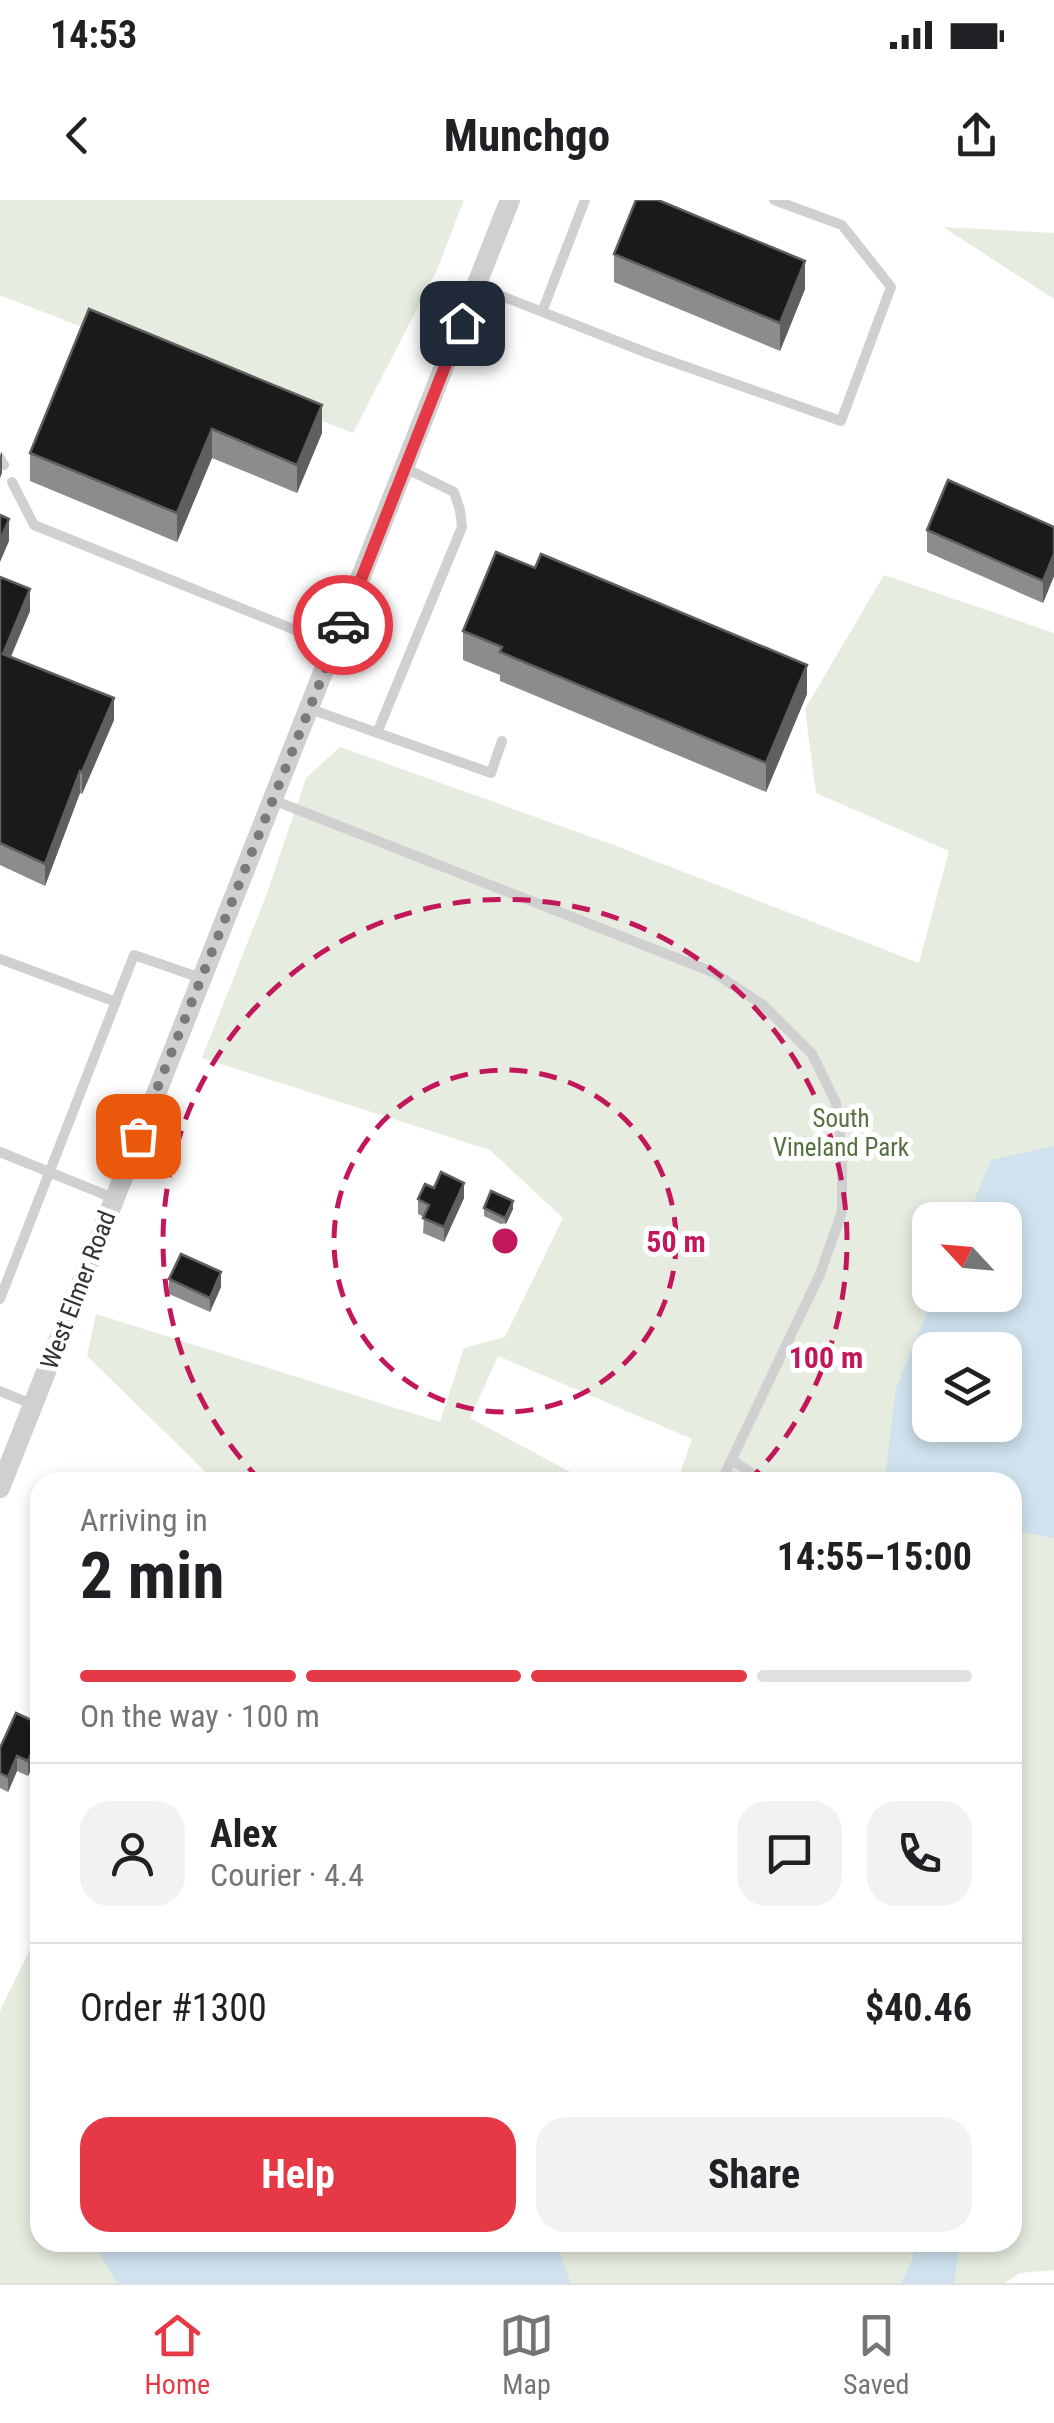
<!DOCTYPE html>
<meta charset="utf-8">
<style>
:root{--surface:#fff;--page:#f2f2f2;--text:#202124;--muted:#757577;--line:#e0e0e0;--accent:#e63946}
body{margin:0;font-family:"Roboto Condensed",sans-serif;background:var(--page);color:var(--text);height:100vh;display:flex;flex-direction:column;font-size:38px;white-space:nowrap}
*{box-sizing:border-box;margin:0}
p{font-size:32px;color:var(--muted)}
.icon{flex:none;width:55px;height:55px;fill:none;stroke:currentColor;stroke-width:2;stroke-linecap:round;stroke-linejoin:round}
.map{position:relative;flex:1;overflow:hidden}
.panel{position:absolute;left:30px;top:1272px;width:992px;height:780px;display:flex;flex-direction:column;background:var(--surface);border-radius:30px;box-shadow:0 5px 15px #0003}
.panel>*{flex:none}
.needle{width:65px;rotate:296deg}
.tools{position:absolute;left:912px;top:1002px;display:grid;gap:20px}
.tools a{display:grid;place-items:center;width:110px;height:110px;border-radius:20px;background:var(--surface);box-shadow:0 5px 15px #0003;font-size:50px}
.pin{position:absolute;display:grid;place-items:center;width:85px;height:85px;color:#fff;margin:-42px;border-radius:20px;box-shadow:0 5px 15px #0006}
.courier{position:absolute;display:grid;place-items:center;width:100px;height:100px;margin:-50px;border:8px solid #e63946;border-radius:50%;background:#fff;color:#222;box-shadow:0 2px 12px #0007}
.overview em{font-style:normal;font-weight:700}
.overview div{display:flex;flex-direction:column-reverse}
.overview{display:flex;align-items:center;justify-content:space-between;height:170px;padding:0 50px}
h1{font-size:65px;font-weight:700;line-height:75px}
.bar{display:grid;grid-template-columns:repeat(4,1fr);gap:15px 10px;align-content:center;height:120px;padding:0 50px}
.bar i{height:12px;border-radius:8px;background:var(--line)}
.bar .selected{background:var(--accent)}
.bar p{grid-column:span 4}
.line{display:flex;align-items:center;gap:25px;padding:0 50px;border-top:2px solid var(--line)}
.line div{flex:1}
.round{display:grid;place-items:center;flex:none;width:105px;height:105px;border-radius:30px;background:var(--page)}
.action{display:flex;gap:20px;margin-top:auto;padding:20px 50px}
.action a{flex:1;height:115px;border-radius:30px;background:var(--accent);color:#fff;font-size:40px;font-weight:700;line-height:115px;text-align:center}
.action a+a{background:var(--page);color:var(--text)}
.status{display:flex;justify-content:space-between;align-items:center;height:70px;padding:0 50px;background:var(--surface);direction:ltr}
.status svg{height:28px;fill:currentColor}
header{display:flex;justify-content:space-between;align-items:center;height:130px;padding:0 50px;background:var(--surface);font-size:45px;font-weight:700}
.tab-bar{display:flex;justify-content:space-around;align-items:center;height:140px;border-top:2px solid var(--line);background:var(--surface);font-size:28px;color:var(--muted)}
.tab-bar a{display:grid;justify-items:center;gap:5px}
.tab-bar .selected{color:var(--accent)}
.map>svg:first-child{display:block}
.green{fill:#e6ecdf;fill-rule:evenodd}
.water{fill:#cfe2ee;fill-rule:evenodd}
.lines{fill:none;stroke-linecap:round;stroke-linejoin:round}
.lane{stroke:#d0d0d0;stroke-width:10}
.street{stroke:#d0d0d0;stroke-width:20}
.wall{fill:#8c8c8c}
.shaded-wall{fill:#5f5f5f}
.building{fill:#1a1a1a;stroke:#5f5f5f;stroke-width:2.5}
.done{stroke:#7a7a7a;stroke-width:10;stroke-dasharray:0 18}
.route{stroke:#e63946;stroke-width:12}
.ring{fill:none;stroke:#c2185b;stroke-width:5;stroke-dasharray:18 12}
.labels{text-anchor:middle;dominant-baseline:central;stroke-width:10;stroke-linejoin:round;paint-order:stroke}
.park-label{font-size:25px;fill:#56703f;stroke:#fff}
.street-label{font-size:25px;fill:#333;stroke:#fff}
.centre{fill:#c2185b;stroke:#fff;stroke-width:5}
.ring-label{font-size:30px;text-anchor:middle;font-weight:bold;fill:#c2185b;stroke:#fff;stroke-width:10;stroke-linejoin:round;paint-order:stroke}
</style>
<div class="status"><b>14:53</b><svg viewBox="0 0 49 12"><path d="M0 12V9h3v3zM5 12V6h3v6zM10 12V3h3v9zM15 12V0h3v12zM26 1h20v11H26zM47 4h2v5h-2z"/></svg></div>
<header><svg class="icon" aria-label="back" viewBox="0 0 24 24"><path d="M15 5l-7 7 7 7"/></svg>Munchgo<svg class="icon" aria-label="share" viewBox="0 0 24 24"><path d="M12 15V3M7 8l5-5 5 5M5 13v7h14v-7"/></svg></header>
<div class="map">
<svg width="1054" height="2083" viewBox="0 0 1054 2083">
<rect width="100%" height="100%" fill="#fff"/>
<path class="green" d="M 0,0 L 464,0 L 436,72 L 353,233 L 0,95 Z
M 943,27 L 1054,33 L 1054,99 Z
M 884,375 L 1054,433 L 1054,2070 L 1020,2073 L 1005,2083 L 954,2083 L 961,2043 L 1012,2042 L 1012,1282 L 677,1282 L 692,1239 L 498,1156 L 470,1218 L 589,1282 L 216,1282 L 87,1156 L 96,1114 L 440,1222 L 464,1148 L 505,1137 L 563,1018 L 490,950 L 202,858 L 266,696 L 306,578 L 340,547 L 611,644 L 919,763 L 949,651 L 816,593 L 805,509 ZM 930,1020 L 1005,1020 L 1005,1095 L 930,1095 ZM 930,1150 L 1005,1150 L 1005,1225 L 930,1225 Z
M 40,1728 L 40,2042 L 103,2043 L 99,2053 L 117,2083 L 0,2083 L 0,1811 Z
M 912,2042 L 913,2057 L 901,2083 L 571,2083 L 557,2043 Z"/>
<path class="water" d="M 1054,946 L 1054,1338 L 1013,1330 L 1012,1282 L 894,1282 L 885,1278 L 896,1188 L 934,1095 L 1005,1095 L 1005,1020 L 966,1020 L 991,960 ZM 1005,1150 L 1005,1225 L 930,1225 L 930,1150 Z
M 103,2043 L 557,2043 L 571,2083 L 117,2083 L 99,2053 Z
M 912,2043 L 961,2043 L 954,2083 L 901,2083 L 913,2057 Z"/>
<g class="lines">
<path class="lane" d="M 476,86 L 650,154 L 841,221 L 891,87 L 842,25 L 774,0
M 542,112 L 585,0
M 0,258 L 4,265
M 12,282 L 34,325 L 335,446
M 310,509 L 491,573 L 502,541
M 377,533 L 462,327 L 460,310 L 454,292 L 405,268
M 273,600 L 715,773 L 763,805 L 812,854 L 836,903 L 842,953 L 842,1012 L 820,1074 L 721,1282
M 0,759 L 116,802
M 0,952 L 113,998
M 0,1099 L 134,755 L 201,778
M 0,1191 L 34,1205
M 732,1260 L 764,1282"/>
<path class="street" d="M 0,1288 L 510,0"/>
</g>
<path class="wall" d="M 614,54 L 805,89 L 780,151 L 614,82 Z
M 89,109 L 322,233 L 297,293 L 212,258 L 177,342 L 30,281 L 30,253 Z
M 1054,327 L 1054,376 L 1043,403 L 927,352 L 927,330 Z
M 0,377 L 30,411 L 10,457 L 114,520 L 82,594 L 80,593 L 45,686 L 0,665 Z
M 463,431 L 807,494 L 766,592 L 500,481 L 500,475 L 463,460 Z
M 434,988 L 464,998 L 444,1042 L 423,1033 L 424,1017 L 418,1014 L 418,999 Z
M 484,1008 L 513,1009 L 505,1026 L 484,1016 Z
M 169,1079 L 221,1087 L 210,1112 L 169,1094 Z
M 40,1441 L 40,1468 L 38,1467 L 38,1445 Z
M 40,1524 L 40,1550 L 28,1576 L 17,1571 L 8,1592 L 0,1588 L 0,1548 Z"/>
<path class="shaded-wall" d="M 805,61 L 805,89 L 780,151 L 780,123 Z
M 322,205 L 322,233 L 297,293 L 297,265 Z
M 212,229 L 212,258 L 177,342 L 177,313 Z
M 2,251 L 2,273 L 0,278 L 0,256 Z
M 9,319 L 9,341 L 0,362 L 0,341 Z
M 1054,354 L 1054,376 L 1043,403 L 1043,381 Z
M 30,389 L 30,411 L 3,476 L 3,454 Z
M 807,465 L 807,494 L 766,592 L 766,563 Z
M 114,498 L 114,520 L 82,594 L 82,572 Z
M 80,571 L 80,593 L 45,686 L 45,664 Z
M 464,983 L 464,998 L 444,1042 L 444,1027 Z
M 513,1001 L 513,1009 L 505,1026 L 505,1018 Z
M 221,1072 L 221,1087 L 210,1112 L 210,1098 Z
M 40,1535 L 40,1550 L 28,1576 L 28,1561 Z
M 17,1556 L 17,1571 L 8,1592 L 8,1577 Z"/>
<path class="building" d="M 636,0 L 658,0 L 805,61 L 780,123 L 614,54 Z
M 89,109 L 322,205 L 297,265 L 212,229 L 177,313 L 30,253 Z
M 948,280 L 1054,327 L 1054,354 L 1043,381 L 927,330 Z
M 0,315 L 9,319 L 0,341 Z
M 496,352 L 535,368 L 541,354 L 807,465 L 766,563 L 500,452 L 502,447 L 463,431 Z
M 0,377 L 30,389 L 3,454 L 114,498 L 82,572 L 80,571 L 45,664 L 0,643 Z
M 441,972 L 464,983 L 444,1027 L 423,1018 L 429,1005 L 418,999 L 425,984 L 434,988 Z
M 491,991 L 513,1001 L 505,1018 L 484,1008 Z
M 181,1054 L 221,1072 L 210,1098 L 169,1079 Z
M 16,1513 L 40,1524 L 40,1535 L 28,1561 L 17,1556 L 8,1577 L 0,1573 L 0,1548 Z"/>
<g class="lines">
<path class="done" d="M 138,936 L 343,425"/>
<path class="route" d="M 343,425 L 462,123"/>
</g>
<g class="ring">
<circle cx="505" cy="1041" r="171"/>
<path d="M261 1281A342 342 0 1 1 749 1281"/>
</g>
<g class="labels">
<g class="park-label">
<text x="841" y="918">South<tspan x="841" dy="29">Vineland Park</tspan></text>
</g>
<g class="street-label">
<text transform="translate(78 1090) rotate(-69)">West Elmer Road</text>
</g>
</g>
<circle cx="505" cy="1041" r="15" class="centre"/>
<g class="ring-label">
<text x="676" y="1052">50 m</text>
<text x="826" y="1168">100 m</text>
</g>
</svg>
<div class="tools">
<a><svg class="needle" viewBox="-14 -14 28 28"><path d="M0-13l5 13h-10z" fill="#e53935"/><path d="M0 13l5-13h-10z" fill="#757577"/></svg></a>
<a><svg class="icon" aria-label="layers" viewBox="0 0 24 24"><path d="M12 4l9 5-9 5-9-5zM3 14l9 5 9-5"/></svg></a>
</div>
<div class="pin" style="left:138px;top:936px;background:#ea580c"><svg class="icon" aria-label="bag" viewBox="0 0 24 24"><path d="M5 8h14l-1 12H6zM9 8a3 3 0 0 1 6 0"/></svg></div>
<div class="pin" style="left:462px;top:123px;background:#1f2937"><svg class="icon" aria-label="home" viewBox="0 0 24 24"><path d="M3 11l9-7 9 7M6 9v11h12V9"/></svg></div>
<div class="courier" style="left:343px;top:425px"><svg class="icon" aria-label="car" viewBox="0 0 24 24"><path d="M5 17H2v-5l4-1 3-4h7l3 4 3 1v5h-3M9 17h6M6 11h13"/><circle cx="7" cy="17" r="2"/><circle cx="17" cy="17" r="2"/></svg></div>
<section class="panel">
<div class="overview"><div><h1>2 min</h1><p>Arriving in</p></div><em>14:55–15:00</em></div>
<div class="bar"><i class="selected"></i><i class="selected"></i><i class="selected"></i><i></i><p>On the way · 100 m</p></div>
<div class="line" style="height:180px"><a class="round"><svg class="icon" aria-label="person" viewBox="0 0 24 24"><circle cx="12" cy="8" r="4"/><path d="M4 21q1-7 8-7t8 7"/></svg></a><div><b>Alex</b><p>Courier · 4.4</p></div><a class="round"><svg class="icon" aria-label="chat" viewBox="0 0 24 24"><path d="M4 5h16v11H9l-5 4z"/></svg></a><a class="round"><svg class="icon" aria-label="phone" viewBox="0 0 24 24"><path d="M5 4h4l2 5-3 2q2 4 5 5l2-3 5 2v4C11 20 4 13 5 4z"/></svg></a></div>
<div class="line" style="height:130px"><div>Order #1300</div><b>$40.46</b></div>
<div class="action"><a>Help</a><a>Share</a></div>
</section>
</div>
<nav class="tab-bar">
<a class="selected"><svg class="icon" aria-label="home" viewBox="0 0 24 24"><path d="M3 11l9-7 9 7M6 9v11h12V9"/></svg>Home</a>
<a><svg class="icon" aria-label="map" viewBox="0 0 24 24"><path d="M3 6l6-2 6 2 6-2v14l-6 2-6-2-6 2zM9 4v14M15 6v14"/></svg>Map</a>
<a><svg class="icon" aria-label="saved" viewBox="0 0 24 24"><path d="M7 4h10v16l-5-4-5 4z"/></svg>Saved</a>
</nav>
